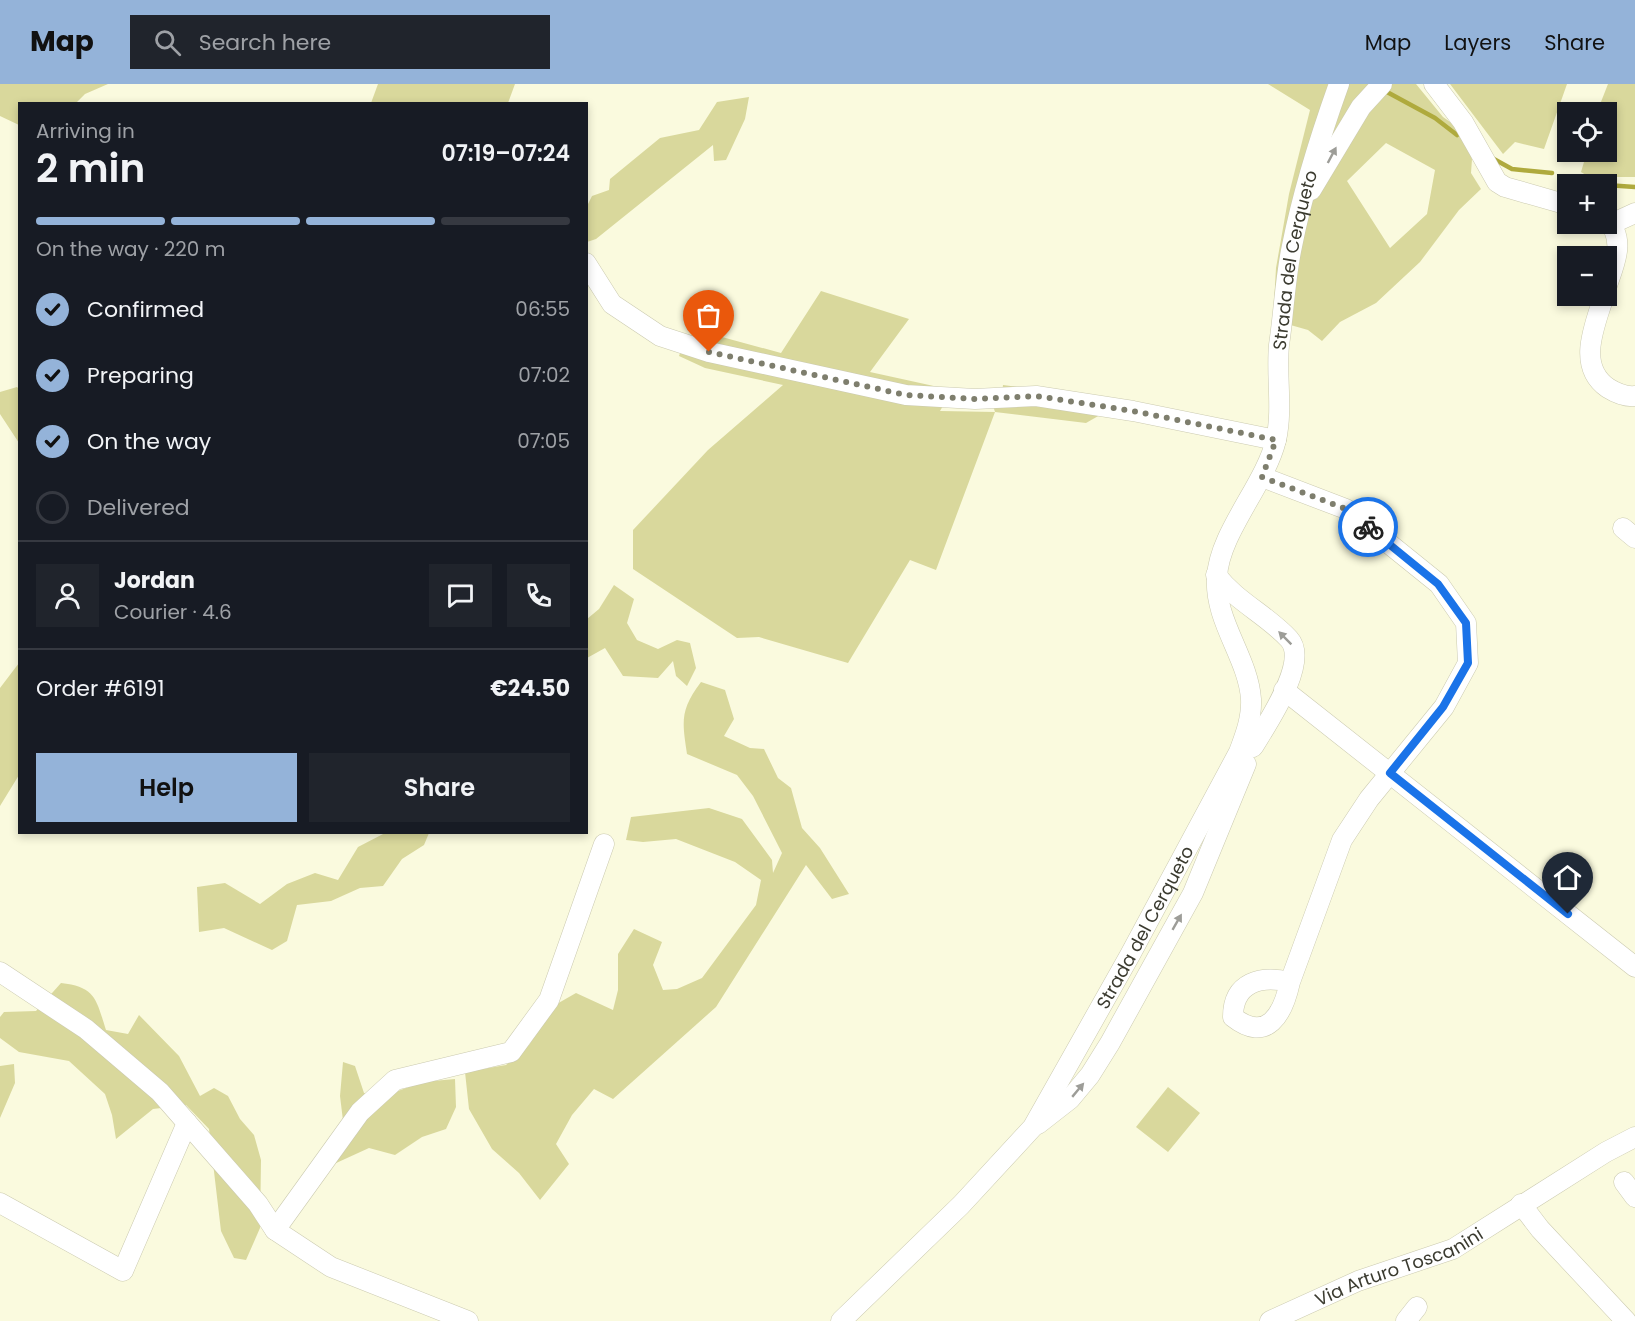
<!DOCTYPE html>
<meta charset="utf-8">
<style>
:root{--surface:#171b24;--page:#20242c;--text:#f1f3f6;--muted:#9ea1a6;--line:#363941;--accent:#94b3d9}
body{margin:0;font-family:Poppins,sans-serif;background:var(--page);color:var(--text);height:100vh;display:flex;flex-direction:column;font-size:22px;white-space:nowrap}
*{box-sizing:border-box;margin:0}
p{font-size:20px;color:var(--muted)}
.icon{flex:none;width:33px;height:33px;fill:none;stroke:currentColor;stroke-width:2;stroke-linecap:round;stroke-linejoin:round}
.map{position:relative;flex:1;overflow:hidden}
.sheet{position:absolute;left:18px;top:18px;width:570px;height:732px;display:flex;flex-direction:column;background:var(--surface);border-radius:0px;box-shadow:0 3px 9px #0003}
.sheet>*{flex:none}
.controls{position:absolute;left:1557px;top:18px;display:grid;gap:12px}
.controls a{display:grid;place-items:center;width:60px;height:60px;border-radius:0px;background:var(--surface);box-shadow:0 3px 9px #0003;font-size:30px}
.pin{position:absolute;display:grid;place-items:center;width:51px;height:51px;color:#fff;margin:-62px -26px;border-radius:50% 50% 50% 0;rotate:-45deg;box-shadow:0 0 6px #0007}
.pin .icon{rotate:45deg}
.courier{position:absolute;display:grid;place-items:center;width:60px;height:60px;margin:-30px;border:4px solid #1a73e8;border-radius:50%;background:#fff;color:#222;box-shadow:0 2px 8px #0007}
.summary em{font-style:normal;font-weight:600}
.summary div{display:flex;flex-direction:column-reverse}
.summary{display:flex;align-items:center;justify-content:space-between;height:102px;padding:0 18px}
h1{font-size:39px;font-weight:600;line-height:45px}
.bar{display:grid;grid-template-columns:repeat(4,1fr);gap:9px 6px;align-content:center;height:72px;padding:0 18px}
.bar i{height:8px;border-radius:4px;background:var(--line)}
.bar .on{background:var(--accent)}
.bar p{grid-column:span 4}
.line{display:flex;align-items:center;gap:15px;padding:0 18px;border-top:2px solid var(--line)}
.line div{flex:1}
.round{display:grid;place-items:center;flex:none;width:63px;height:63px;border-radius:0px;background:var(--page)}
ol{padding:0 18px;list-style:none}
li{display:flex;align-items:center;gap:18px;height:66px}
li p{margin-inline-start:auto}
li .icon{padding:6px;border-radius:50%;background:var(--accent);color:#111;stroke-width:4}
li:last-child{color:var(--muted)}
li i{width:33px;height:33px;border:3px solid var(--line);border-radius:50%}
.primary-button{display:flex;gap:12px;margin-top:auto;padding:12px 18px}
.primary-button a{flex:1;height:69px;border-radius:0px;background:var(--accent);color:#111;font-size:24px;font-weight:600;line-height:69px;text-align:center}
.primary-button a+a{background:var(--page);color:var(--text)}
header{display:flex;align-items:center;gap:36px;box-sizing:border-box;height:84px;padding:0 30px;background:var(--accent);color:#111}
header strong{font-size:28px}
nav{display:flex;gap:33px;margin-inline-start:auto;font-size:21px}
.search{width:420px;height:54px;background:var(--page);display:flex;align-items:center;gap:15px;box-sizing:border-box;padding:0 21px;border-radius:0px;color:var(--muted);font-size:22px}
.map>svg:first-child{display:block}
.green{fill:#d9d89c;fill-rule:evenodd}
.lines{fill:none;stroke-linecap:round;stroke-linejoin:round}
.stream{stroke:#afaa3d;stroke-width:4.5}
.street-casing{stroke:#cbcab0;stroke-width:21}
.street{stroke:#fff;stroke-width:20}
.oneway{fill:#9d9d98}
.done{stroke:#7e7e6d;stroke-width:6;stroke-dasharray:0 10.8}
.route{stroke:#1a73e8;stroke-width:8}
.labels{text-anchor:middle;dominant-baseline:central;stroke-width:4.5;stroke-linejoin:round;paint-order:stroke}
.street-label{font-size:18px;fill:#3b3b30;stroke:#fff}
</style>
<header>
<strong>Map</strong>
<div class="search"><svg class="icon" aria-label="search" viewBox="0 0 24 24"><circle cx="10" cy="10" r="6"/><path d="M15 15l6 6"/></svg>Search here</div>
<nav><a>Map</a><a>Layers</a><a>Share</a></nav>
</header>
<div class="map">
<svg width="1635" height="1237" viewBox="0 0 1635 1237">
<rect width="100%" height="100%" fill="#fafade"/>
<path class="green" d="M 0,0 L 108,0 L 85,10 L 76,19 L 20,20 L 19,41 L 0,32 Z
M 378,0 L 515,0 L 508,19 L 371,19 Z
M 1268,0 L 1416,0 L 1443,33 L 1463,47 L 1472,75 L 1471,89 L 1481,105 L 1459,126 L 1420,178 L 1376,219 L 1340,238 L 1322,257 L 1308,246 L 1273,236 L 1276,184 L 1289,110 L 1310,26 ZM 1386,59 L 1435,86 L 1427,130 L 1390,164 L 1347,97 Z
M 1450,0 L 1567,0 L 1544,65 L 1515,58 L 1503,70 Z
M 1608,0 L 1635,0 L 1635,93 L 1589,93 L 1581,88 L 1587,68 L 1606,68 L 1606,28 L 1597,28 Z
M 749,13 L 745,35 L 726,76 L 714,77 L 713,61 L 596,155 L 587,158 L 587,122 L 592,112 L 609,106 L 610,95 L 660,54 L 699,46 L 717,18 Z
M 821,207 L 909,235 L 870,288 L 952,306 L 940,327 L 995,328 L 989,309 L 1002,309 L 1003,301 L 1095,314 L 1100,331 L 1086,339 L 995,328 L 936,486 L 910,476 L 848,579 L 759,553 L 737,554 L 633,485 L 633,446 L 708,366 L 783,301 L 705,284 L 679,272 L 683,261 L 700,247 L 781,269 Z
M 17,303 L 20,306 L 19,359 L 0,330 L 0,308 Z
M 614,501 L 634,515 L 627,539 L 637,556 L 658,565 L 677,556 L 690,559 L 696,584 L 687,602 L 676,592 L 673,577 L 658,594 L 623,592 L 605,564 L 587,574 L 587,535 L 599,525 Z
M 19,579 L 19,691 L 0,722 L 0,604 Z
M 701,598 L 725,606 L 734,635 L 724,652 L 750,664 L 764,665 L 778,694 L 791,704 L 802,744 L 820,764 L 849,810 L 832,815 L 806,781 L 716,923 L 613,1015 L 594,1005 L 572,1031 L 556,1060 L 569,1080 L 540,1116 L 519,1089 L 492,1065 L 469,1025 L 465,988 L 506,981 L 529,961 L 555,921 L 576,909 L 613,926 L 618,906 L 618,870 L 634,845 L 662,858 L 653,881 L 663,906 L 677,905 L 702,894 L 756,821 L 761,796 L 735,778 L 676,755 L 643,758 L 626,756 L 631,733 L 709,724 L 742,735 L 772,776 L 773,789 L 782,769 L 753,712 L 737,691 L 687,670 C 682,637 680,626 701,598 Z
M 385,749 L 429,749 L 424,761 L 402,775 L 383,802 L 360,804 L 331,817 L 297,821 L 287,857 L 272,866 L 224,844 L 199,848 L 197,803 L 225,799 L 260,820 L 287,800 L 315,789 L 338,796 L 358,763 Z
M 61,899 C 96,903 96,915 106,946 L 128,950 L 139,931 L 179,972 L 200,1012 L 214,1004 L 228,1012 L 240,1035 L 254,1051 L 261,1076 L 260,1144 L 246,1176 L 234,1174 L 221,1147 L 209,1045 L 186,1021 L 153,1025 L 116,1055 L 112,1031 L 105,1010 L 69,977 L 19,968 L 0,954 L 0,933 L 4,928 L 36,927 Z
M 343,978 L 355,982 L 364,1009 L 382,1013 L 422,998 L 455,995 L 456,1023 L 446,1045 L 422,1053 L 395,1071 L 369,1064 L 334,1080 L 346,1061 L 340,1012 Z
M 14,980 L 15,999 L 0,1034 L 0,982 Z
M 1168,1003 L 1200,1029 L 1168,1068 L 1136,1043 Z"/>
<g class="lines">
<path class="stream" d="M 1387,8 L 1435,34 L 1457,51
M 1492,74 L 1512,85 L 1552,89
M 1574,94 L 1604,100
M 1606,101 L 1635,103"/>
<g class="street-casing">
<g id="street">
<path d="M 1434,0 L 1463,38 L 1497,98 L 1505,103 L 1568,121"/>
<path d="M 1311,106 L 1361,23 L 1382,0"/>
<path d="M 1606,135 C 1627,155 1614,181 1606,204"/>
<path d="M 1611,140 L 1635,129"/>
<path d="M 586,179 L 612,220 L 660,252 L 709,268 L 906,311 L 975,315 L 1036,312 L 1133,327 L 1276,356"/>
<path d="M 1604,212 C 1595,241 1576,282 1608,304 C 1616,309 1625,313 1635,312"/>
<path d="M 1262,393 L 1346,425 L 1439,500 L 1466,539 L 1468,579 L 1444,623 L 1369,715 L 1342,756 L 1290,898 C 1283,930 1267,960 1233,933 C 1233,898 1261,891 1290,898"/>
<path d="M 1623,444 L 1635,454"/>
<path d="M 1216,491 C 1237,518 1267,531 1289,555 C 1310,578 1266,641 1253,663"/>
<path d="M 1284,606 L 1635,883"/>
<path d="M 0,888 L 86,945 L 160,1008 L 258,1120 L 275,1146 L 331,1183 L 468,1237"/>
<path d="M 1038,1040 L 1070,1015 L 1090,991 L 1110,959 L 1193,809 L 1246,680"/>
<path d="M 1624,1098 L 1635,1113"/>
<path d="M 0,1119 L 123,1187 L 187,1039"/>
<path d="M 1521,1120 L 1540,1145 L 1626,1237"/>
<path d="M 275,1146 L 360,1028 L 395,996 L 511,968 L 549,916 L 604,760"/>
<path id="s1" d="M 841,1237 L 961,1121 L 1033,1043 L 1130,871 L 1239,668 C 1245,652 1252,634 1251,615 C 1248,573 1214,537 1217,493 C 1219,449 1265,401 1276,356 C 1283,325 1276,292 1279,261 C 1284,228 1285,194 1292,162 C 1303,107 1320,53 1339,0"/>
<path id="s2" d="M 1270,1237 L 1358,1197 L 1453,1165 L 1606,1068 L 1635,1053"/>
<path d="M 1406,1237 L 1417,1223"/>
</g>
</g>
<use href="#street" class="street"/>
</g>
<defs><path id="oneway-solid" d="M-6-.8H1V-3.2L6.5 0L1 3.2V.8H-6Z" transform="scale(1.5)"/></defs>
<g class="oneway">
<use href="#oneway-solid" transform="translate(1332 71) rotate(-62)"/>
<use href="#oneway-solid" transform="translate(1285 554) rotate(-135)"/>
<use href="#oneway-solid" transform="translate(1177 838) rotate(-60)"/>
<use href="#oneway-solid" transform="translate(1078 1006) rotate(-50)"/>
</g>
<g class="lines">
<path class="done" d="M 709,268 L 906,311 L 975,315 L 1036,312 L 1133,327 L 1276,356 L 1262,393 L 1346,425 L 1368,443"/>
<path class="route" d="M 1368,443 L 1438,500 L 1466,539 L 1468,579 L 1443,623 L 1390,689 L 1568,830"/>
</g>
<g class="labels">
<g class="street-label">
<text stroke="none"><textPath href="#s1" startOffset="1215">Strada del Cerqueto</textPath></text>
<text stroke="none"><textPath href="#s1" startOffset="502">Strada del Cerqueto</textPath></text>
<text stroke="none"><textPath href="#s2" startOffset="140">Via Arturo Toscanini</textPath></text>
</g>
</g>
</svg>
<div class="controls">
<a><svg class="icon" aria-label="locate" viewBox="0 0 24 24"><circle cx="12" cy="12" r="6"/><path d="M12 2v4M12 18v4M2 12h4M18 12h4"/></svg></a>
<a>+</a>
<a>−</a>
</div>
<div class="pin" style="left:709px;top:268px;background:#ea580c"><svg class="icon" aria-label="bag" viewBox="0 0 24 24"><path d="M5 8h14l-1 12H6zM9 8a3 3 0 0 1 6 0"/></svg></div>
<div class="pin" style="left:1568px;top:830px;background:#1f2937"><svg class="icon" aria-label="home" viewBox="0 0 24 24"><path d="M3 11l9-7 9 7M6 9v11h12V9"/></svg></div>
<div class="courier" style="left:1368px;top:443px"><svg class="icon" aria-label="bike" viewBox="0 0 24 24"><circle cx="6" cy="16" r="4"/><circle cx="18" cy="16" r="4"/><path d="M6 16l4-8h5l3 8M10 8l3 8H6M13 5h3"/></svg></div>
<section class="sheet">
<div class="summary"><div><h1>2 min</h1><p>Arriving in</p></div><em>07:19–07:24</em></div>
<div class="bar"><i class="on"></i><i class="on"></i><i class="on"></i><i></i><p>On the way · 220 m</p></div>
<ol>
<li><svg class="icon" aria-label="check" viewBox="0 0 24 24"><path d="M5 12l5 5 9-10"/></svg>Confirmed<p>06:55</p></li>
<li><svg class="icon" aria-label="check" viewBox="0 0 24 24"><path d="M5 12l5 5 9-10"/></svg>Preparing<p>07:02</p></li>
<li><svg class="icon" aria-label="check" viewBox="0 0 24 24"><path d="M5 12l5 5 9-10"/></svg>On the way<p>07:05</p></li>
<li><i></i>Delivered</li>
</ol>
<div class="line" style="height:108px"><a class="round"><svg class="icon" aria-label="person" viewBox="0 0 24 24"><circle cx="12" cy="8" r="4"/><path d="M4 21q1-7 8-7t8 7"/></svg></a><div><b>Jordan</b><p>Courier · 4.6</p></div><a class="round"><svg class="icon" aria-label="chat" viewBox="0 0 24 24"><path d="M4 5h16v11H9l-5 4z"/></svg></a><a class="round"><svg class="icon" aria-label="phone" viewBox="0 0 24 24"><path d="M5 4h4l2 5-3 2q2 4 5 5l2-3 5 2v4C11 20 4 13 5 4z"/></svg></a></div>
<div class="line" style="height:78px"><div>Order #6191</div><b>€24.50</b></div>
<div class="primary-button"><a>Help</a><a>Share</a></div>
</section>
</div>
